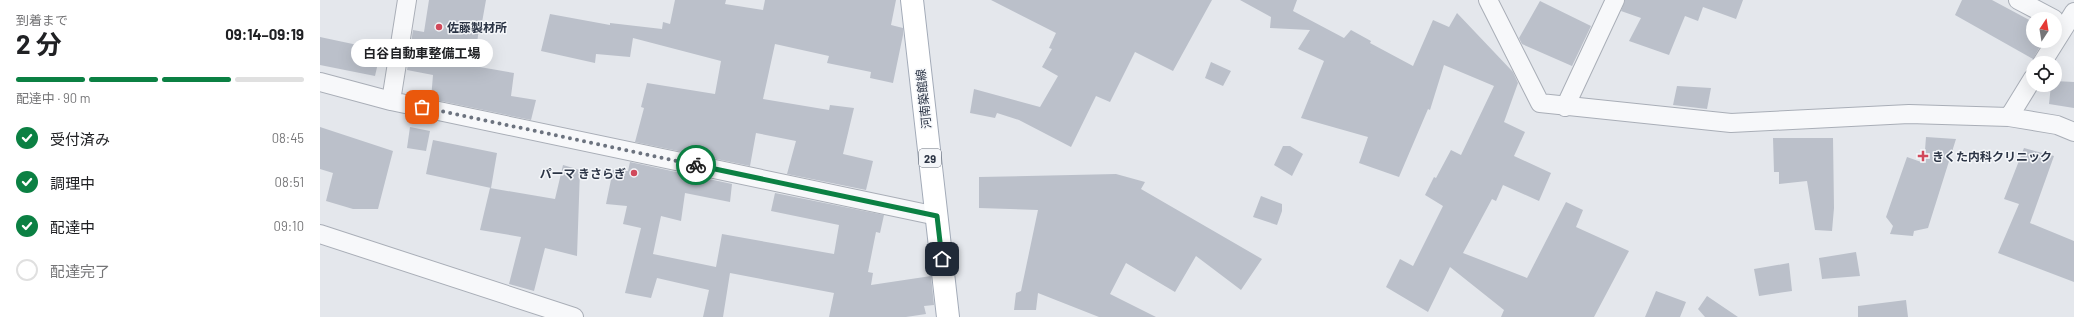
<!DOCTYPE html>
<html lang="ja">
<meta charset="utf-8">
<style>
:root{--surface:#fff;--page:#f6f6f6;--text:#202124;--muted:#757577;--line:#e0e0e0;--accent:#0b8043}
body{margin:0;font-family:Barlow,"Noto Sans JP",sans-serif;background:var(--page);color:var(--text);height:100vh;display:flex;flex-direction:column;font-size:15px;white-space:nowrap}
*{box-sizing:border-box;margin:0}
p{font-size:13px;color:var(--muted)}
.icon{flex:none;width:22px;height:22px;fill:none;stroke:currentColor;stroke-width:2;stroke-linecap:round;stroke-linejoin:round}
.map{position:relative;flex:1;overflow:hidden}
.side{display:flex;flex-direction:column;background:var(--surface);width:320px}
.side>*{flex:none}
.needle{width:26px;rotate:12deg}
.buttons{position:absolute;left:1706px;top:12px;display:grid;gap:8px}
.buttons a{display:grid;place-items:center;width:36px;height:36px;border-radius:50%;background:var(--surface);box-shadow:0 4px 16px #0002;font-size:20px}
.pin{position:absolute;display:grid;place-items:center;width:34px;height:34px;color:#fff;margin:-17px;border-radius:8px;box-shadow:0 2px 6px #0006}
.courier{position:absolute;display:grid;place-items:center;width:40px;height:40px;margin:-20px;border:3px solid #0b8043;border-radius:50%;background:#fff;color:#222;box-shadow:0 1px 5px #0007}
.bubble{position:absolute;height:28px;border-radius:14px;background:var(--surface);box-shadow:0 4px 16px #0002;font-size:13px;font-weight:700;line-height:28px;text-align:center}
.headline em{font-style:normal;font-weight:700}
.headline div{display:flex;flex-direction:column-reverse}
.headline{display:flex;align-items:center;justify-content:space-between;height:68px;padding:0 16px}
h1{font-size:26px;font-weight:700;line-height:30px}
.bar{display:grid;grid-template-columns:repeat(4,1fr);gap:6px 4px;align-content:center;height:48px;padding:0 16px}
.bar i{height:5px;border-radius:3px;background:var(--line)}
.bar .active{background:var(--accent)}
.bar p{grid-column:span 4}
ol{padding:0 16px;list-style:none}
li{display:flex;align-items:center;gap:12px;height:44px}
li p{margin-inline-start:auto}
li .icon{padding:4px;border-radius:50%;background:var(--accent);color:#fff;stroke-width:4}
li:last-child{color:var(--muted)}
li i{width:22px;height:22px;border:2px solid var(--line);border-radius:50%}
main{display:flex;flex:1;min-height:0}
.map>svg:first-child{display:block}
.building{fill:#bbc0ca}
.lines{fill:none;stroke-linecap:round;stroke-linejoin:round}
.minor-casing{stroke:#a9aeb7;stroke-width:20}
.primary-casing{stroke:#a3abb8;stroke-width:24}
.minor{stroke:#f7f8fa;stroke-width:18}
.primary{stroke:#fff;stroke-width:22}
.done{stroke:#6c737f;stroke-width:4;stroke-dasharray:0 7.2}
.route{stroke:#0b8043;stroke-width:5}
.poi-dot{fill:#d1495b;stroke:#f4f6f9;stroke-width:1.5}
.labels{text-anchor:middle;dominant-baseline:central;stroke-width:3;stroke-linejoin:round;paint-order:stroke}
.shield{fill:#f4f6f9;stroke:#676e7b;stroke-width:1}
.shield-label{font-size:11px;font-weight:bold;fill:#2b3445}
.poi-label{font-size:12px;font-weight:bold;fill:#2b3445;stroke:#f4f6f9;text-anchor:start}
.street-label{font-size:12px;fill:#2b3445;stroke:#f4f6f9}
</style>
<main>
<section class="side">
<div class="headline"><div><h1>2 分</h1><p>到着まで</p></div><em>09:14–09:19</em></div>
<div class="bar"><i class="active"></i><i class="active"></i><i class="active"></i><i></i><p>配達中 · 90 m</p></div>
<ol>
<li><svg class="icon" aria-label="check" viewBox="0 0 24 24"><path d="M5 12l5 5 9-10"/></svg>受付済み<p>08:45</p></li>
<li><svg class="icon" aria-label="check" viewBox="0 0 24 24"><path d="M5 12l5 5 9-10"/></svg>調理中<p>08:51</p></li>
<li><svg class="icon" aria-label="check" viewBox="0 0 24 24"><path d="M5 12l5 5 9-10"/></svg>配達中<p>09:10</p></li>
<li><i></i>配達完了</li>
</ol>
</section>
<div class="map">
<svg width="1754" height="317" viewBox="0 0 1754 317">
<rect width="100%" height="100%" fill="#e4e7ec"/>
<path class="building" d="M 109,0 L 166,0 L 161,28 L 159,28 L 154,66 L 194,73 L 191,96 L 216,100 L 211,120 L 111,99 L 113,75 L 87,70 L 93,30 L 104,32 Z
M 355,0 L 406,0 L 405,4 L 443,10 L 445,0 L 576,0 L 571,25 L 583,28 L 583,35 L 573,83 L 550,78 L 551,72 L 507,63 L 509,56 L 455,44 L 443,99 L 509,110 L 510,105 L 534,108 L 523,154 L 553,161 L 546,190 L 467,174 L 476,141 L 436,133 L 430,166 L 315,142 L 324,108 L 321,107 L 327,83 L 395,94 L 401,61 L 313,38 L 310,57 L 276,54 L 275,63 L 221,51 L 230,14 L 290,25 L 290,23 L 342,29 L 343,22 L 350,24 Z
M 671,0 L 892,0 L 853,71 L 815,52 L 790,102 L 776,96 L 751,147 L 699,120 L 677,113 L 675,118 L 650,113 L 654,89 L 720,107 L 738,76 L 722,67 L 732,49 L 729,48 L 736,33 Z
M 920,0 L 977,0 L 973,11 L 1024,38 L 1031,30 L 1051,41 L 1050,43 L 1093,66 L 1113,20 L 1129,27 L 1137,13 L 1193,72 L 1198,83 L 1184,122 L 1205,132 L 1194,156 L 1231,173 L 1219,201 L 1183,185 L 1176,201 L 1172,199 L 1143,253 L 1207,278 L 1246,202 L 1263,210 L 1256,227 L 1309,251 L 1274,317 L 1181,317 L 1184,310 L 1130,267 L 1108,312 L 1066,287 L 1080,259 L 1093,266 L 1123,206 L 1105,195 L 1114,177 L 1116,178 L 1131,150 L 1141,155 L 1174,86 L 1124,65 L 1110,110 L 1108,109 L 1079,177 L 1039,163 L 1048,137 L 981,118 L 1004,61 L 978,49 L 990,30 L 950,28 L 951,17 Z
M 1305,0 L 1423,0 L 1416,19 L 1383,7 L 1378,21 L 1365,16 L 1349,55 L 1309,41 L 1321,18 L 1301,11 Z
M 1642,0 L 1672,0 L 1713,22 L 1713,41 L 1723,41 L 1713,59 L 1635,15 Z
M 1220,1 L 1271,26 L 1252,66 L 1202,44 L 1199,38 Z
M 0,37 L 61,50 L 55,76 L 0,65 Z
M 891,62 L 911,71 L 903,86 L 885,78 Z
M 1735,81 L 1754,82 L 1754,108 L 1729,104 L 1731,85 L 1735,85 Z
M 1357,86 L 1391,88 L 1387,109 L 1353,105 Z
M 0,127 L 73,151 L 58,209 L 33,209 L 6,201 L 13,173 L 0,169 Z
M 90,127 L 110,131 L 106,151 L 87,148 Z
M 1606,137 L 1636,139 L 1608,228 L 1594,231 L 1593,236 L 1570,234 L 1573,226 L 1566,217 L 1587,157 L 1604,163 Z
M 1453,138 L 1513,138 L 1514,208 L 1512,231 L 1495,230 L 1487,181 L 1459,184 L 1459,172 L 1454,172 Z
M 113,140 L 177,153 L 171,188 L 106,174 Z
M 963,146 L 970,146 L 983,154 L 972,176 L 954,165 Z
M 1704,148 L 1734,156 L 1710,223 L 1754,241 L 1754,282 L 1678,253 L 1699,204 L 1684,199 Z
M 310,162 L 412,184 L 410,202 L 365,193 L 361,221 L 341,216 L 333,254 L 396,267 L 402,234 L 514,254 L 519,225 L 451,211 L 455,193 L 564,215 L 560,233 L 556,232 L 548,272 L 553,273 L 551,285 L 611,276 L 614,305 L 604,306 L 606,314 L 586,317 L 509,317 L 514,293 L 410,273 L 403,317 L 383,317 L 389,290 L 337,278 L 331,298 L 305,293 L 321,228 L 303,224 L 307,206 L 286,204 L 293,170 L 308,171 Z
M 243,165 L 260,170 L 257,256 L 225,248 L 214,291 L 189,284 L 201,237 L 160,230 L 170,188 L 235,199 Z
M 796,174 L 825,182 L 821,189 L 942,259 L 921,290 L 876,256 L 855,292 L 806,263 L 790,294 L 836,317 L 779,317 L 718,293 L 716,310 L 694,310 L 696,293 L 701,291 L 718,210 L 659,208 L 659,177 Z
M 941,196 L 962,204 L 962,211 L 957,225 L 933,217 Z
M 1536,252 L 1540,276 L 1502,279 L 1499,258 Z
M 1469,263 L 1472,291 L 1439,296 L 1434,269 Z
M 1336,291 L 1366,302 L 1360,317 L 1325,317 Z
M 1387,296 L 1418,317 L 1385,317 L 1378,309 Z
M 1586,300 L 1588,317 L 1538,317 L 1538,306 Z"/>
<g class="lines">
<g class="minor-casing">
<path id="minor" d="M 1168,0 L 1220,103 L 1411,123 L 1589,114 L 1689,117 L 1737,125 L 1754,132
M 1698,0 L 1734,19
M 1722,63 L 1754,12
M 0,82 L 71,101 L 617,216
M 71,101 L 87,0
M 1245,107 L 1295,0
M 1689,117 L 1713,78
M 0,234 L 254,317"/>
</g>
<g class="primary-casing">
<path id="primary" d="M 592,0 L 628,317"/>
</g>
<use href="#minor" class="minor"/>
<use href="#primary" class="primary"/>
</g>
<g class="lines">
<path class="done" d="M 102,107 L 376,165"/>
<path class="route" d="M 376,165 L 617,216 L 622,259"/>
</g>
<g class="poi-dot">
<circle cx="119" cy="27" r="4"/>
<path d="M1601 150h4v4h4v4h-4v4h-4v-4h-4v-4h4z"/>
<circle cx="314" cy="173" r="4"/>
</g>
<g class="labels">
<rect class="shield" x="599" y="149" width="22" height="18" rx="3"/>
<g class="shield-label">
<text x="610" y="158">29</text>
</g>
<g class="poi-label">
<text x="127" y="27">佐藤製材所</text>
<text x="1612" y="156">きくた内科クリニック</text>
<text x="306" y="173" text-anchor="end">パーマ きさらぎ</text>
</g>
<g class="street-label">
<text transform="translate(603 99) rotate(-96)">河南築館線</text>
</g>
</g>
</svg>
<div class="buttons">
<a><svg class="needle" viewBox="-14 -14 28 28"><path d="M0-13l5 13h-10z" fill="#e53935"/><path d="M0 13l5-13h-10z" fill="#757577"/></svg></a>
<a><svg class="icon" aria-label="locate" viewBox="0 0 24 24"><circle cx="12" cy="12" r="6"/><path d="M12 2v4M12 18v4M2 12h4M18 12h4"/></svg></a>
</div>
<div class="pin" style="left:102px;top:107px;background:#ea580c"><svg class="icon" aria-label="bag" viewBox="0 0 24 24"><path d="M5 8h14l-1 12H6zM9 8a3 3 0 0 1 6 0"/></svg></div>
<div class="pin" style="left:622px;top:259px;background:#1f2937"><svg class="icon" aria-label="home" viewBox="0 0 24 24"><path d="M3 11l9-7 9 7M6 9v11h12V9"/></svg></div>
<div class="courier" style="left:376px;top:165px"><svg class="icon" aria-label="bike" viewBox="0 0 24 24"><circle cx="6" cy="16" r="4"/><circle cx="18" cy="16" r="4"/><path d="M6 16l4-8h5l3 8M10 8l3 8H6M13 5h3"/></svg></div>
<div class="bubble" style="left:31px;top:39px;width:142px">白谷自動車整備工場</div>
</div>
</main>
